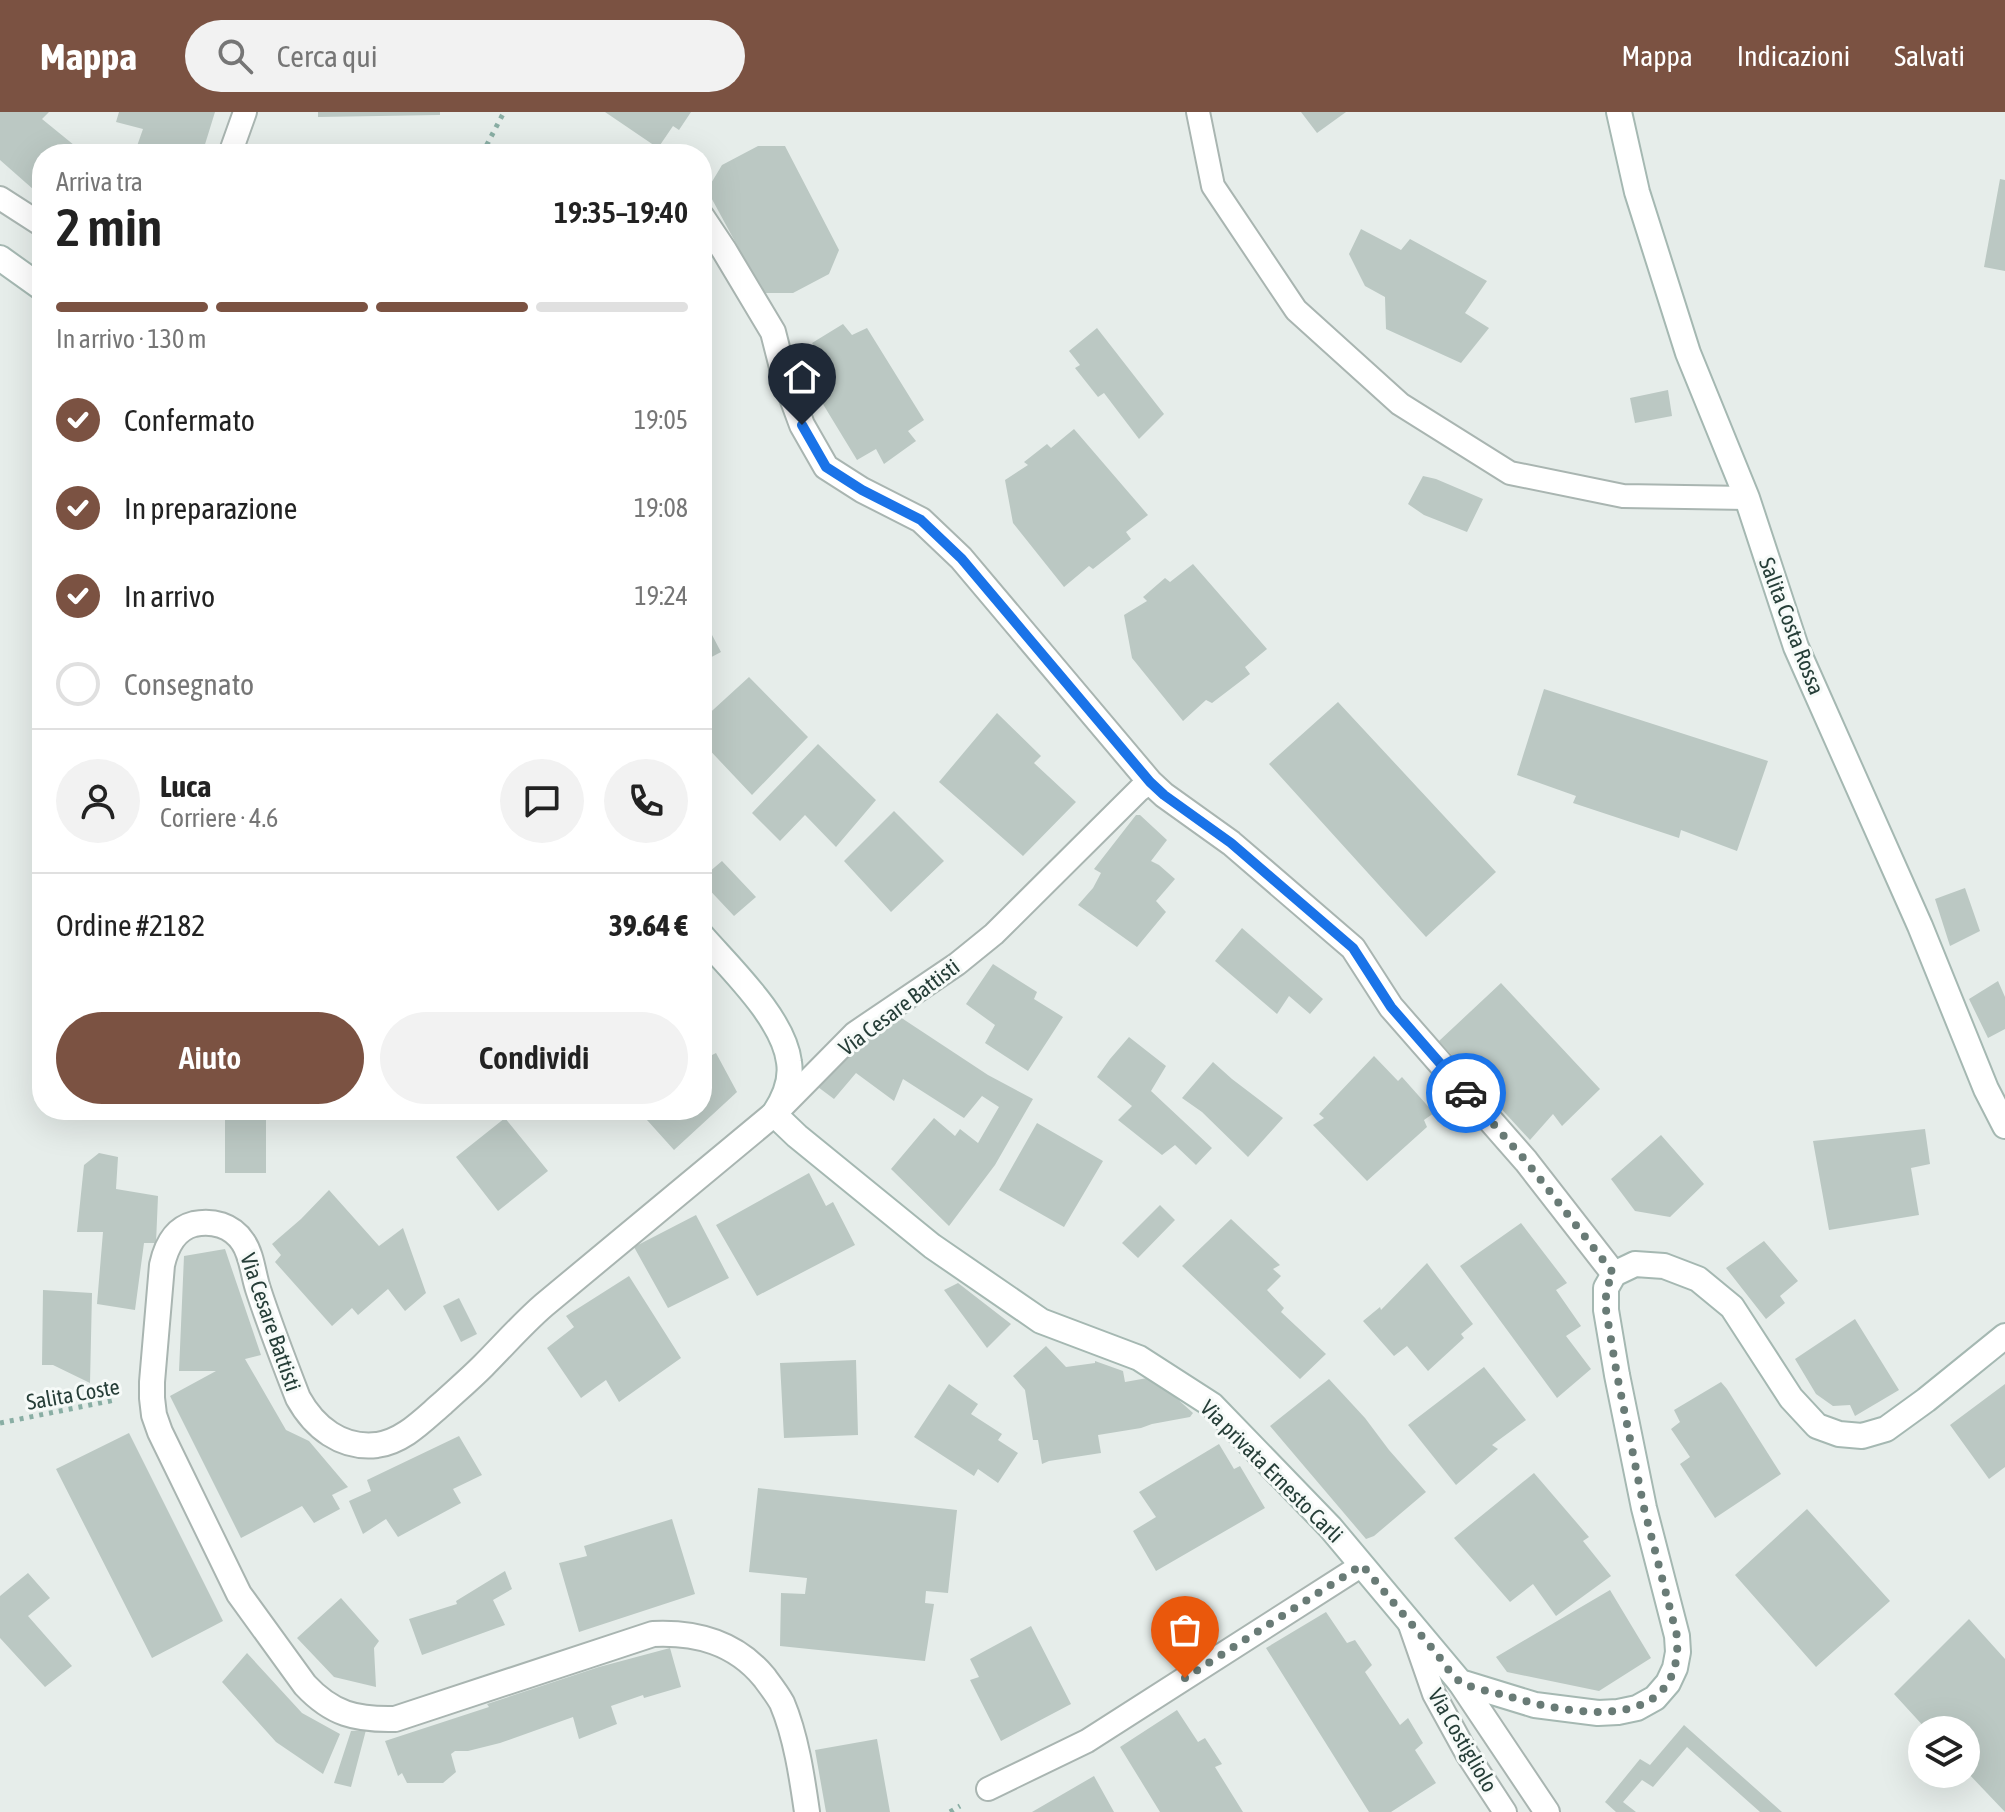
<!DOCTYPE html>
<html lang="it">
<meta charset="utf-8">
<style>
:root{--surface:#fff;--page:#f2f2f2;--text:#222;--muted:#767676;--line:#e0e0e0;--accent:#7b5242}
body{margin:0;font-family:"Asap Condensed",sans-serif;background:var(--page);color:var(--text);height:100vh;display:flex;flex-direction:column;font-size:30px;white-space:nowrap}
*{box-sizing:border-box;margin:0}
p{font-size:26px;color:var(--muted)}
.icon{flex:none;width:44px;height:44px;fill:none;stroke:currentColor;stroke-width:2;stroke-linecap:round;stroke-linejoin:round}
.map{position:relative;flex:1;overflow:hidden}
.panel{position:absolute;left:32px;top:32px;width:680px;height:976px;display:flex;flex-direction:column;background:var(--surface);border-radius:32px;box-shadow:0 8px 32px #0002}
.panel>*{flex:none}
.fabs{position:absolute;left:1908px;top:1604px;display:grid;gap:16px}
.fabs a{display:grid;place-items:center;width:72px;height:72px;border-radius:50%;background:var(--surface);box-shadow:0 8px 32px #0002;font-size:40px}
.pin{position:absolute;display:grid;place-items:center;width:68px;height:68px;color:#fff;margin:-82px -34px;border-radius:50% 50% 50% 0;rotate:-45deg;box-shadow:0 0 8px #0007}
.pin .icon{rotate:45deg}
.courier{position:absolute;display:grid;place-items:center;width:80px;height:80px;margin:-40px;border:6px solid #1a73e8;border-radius:50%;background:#fff;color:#222;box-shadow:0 2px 10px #0007}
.overview em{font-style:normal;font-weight:600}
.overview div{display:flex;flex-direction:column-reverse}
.overview{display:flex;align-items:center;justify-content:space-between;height:136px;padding:0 24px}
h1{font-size:52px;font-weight:600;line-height:60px}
.bar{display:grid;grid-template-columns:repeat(4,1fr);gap:12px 8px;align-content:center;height:96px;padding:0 24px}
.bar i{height:10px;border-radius:6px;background:var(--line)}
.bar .active{background:var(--accent)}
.bar p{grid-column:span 4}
.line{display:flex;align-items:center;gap:20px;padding:0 24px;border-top:2px solid var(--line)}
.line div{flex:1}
.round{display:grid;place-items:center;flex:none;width:84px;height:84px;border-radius:42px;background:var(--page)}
ol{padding:0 24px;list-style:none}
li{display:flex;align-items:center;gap:24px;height:88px}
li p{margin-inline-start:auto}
li .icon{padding:8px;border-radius:50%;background:var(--accent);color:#fff;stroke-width:4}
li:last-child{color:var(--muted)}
li i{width:44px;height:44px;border:4px solid var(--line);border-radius:50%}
.primary-button{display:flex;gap:16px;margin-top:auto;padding:16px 24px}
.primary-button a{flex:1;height:92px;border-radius:48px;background:var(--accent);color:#fff;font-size:32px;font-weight:600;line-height:92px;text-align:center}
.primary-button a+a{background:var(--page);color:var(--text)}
header{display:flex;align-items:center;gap:48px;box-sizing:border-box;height:112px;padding:0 40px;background:var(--accent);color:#fff}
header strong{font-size:38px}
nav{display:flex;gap:44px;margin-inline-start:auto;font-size:28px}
.search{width:560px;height:72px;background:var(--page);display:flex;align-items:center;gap:20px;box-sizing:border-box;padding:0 28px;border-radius:44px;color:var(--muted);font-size:30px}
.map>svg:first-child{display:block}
.building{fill:#bbc8c3}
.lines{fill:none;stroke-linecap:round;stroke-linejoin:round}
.lane-casing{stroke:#a9b5b1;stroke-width:26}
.street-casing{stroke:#a9b5b1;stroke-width:28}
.secondary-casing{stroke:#a5b8b2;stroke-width:28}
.path{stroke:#89aea4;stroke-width:5;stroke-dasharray:4 6;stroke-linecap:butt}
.lane{stroke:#fff;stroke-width:22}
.street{stroke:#fff;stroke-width:24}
.secondary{stroke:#fff;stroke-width:24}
.done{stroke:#697b76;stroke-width:8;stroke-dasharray:0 14.4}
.route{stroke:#1a73e8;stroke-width:10}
.labels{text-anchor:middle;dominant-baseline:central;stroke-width:6;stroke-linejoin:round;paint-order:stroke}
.street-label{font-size:22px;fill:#263e38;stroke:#f6faf8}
</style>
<header>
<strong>Mappa</strong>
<div class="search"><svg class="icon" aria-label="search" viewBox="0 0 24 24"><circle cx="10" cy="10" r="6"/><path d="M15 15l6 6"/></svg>Cerca qui</div>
<nav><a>Mappa</a><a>Indicazioni</a><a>Salvati</a></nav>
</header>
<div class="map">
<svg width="2005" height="1700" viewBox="0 0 2005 1700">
<rect width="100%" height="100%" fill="#e6edea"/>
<path class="building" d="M 0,0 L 49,0 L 42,7 L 85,42 L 42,42 L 42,85 L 0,48 Z
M 119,0 L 215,0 L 202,42 L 159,42 L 137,34 L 143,17 L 116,10 Z
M 318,0 L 440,0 L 440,3 L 318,5 Z
M 605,0 L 691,0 L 679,18 L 673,14 L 658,36 Z
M 1301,0 L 1346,0 L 1317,21 Z
M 758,34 L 785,34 L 839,138 L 829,162 L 793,181 L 763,181 L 707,78 L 722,53 Z
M 2000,67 L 2005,68 L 2005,159 L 1984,155 Z
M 1361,117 L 1401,138 L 1410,127 L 1487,169 L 1465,201 L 1489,216 L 1461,251 L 1386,217 L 1385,185 L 1365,174 L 1349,142 Z
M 843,212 L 852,223 L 867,216 L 924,308 L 908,319 L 916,329 L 884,352 L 876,337 L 857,348 L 801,256 L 821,245 L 812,231 Z
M 1097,216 L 1164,302 L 1139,327 L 1104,281 L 1098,285 L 1075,256 L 1080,253 L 1069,239 Z
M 1668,278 L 1672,304 L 1635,311 L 1630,286 Z
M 1074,317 L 1148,403 L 1126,420 L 1131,427 L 1093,457 L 1089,454 L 1064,475 L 1013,411 L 1005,368 L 1028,353 L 1024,350 L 1047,332 L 1051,336 Z
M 1423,364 L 1436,367 L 1483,387 L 1467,420 L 1424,403 L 1408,392 Z
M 1193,452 L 1267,537 L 1245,555 L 1250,562 L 1212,591 L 1206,588 L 1183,609 L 1132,546 L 1124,503 L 1147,489 L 1143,485 L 1165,466 L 1170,470 Z
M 702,504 L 721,540 L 702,550 Z
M 749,565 L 808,625 L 752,683 L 702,630 L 702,608 Z
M 1544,577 L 1768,649 L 1737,739 L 1681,718 L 1679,726 L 1573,691 L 1576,684 L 1517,663 Z
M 1338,590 L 1496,760 L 1426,825 L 1269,652 Z
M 997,601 L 1041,644 L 1034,651 L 1076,690 L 1023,744 L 939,670 Z
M 818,632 L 876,688 L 836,735 L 805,703 L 780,729 L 752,701 Z
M 894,699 L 944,749 L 891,800 L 844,749 Z
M 1136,703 L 1140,703 L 1167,728 L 1151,749 L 1159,753 L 1175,767 L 1156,789 L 1166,800 L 1137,835 L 1078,793 L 1093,776 L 1101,761 L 1094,757 Z
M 722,749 L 756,785 L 734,804 L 702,770 L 702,766 Z
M 1965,776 L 1980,819 L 1950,834 L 1935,787 Z
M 1242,816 L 1323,887 L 1310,902 L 1289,884 L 1277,902 L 1215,849 Z
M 993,852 L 1037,880 L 1034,887 L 1063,905 L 1028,959 L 985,931 L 995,913 L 966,892 Z
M 1998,869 L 2005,885 L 2005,917 L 1988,926 L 1969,887 Z
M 1501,871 L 1600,977 L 1562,1014 L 1553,1002 L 1530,1028 L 1439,929 Z
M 897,903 L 988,963 L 1033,987 L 995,1053 L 949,1114 L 891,1057 L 934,1006 L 955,1024 L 960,1017 L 978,1031 L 999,995 L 982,984 L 964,1006 L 903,967 L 894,989 L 856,961 L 834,987 L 818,975 L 844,947 Z
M 1129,925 L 1166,954 L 1151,979 L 1212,1036 L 1196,1053 L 1175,1033 L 1162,1043 L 1118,1008 L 1132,994 L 1097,965 L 1110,947 Z
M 702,936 L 710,944 L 716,941 L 737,980 L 674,1038 L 638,998 L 702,998 Z
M 1374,944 L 1398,969 L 1402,965 L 1434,1001 L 1424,1008 L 1427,1015 L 1367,1069 L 1313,1013 L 1324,1006 L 1319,1002 Z
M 1213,950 L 1232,967 L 1283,1006 L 1248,1045 L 1202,1000 L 1182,986 Z
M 225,998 L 266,998 L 266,1061 L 225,1061 Z
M 505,1006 L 548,1059 L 498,1099 L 456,1045 Z
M 1037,1011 L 1103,1049 L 1064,1115 L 999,1078 Z
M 1925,1017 L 1930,1052 L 1911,1056 L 1919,1103 L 1829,1118 L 1813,1029 Z
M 1661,1023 L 1704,1072 L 1670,1105 L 1635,1099 L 1611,1067 Z
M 99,1041 L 118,1045 L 116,1077 L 158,1084 L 156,1131 L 144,1131 L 135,1198 L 97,1192 L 103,1120 L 77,1120 L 84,1053 Z
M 809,1061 L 826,1094 L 833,1090 L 855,1133 L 757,1184 L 716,1113 Z
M 329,1078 L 379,1134 L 403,1116 L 426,1181 L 405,1199 L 388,1177 L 358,1203 L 352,1196 L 332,1214 L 275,1150 L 281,1143 L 272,1132 L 301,1107 Z
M 1160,1093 L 1175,1108 L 1138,1146 L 1122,1131 Z
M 696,1103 L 729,1166 L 668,1196 L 634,1135 Z
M 1231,1107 L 1280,1153 L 1273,1157 L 1281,1164 L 1267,1178 L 1284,1196 L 1281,1200 L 1326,1242 L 1300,1267 L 1182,1154 Z
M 1521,1111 L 1567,1171 L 1556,1178 L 1581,1214 L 1566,1224 L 1591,1257 L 1557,1286 L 1460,1154 Z
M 1764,1129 L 1798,1169 L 1780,1184 L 1785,1191 L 1766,1207 L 1726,1156 Z
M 225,1137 L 261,1243 L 245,1247 L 286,1318 L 309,1329 L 348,1375 L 332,1383 L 340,1397 L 314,1411 L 302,1394 L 241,1426 L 170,1284 L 216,1259 L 179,1259 L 184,1144 Z
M 1427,1151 L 1473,1212 L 1461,1222 L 1464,1226 L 1428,1259 L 1407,1234 L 1394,1244 L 1363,1209 L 1380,1195 L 1381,1198 Z
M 629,1164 L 681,1246 L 619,1290 L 606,1268 L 581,1286 L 547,1236 L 574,1215 L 566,1204 Z
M 958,1171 L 1011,1212 L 987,1236 L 944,1178 Z
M 43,1178 L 92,1181 L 90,1271 L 53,1253 L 42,1253 Z
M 459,1186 L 477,1222 L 461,1230 L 443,1194 Z
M 1855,1207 L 1899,1278 L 1855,1304 L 1850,1293 L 1833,1294 L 1816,1282 L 1795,1247 Z
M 1046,1234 L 1066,1255 L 1095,1251 L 1095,1249 L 1123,1259 L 1125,1270 L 1153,1265 L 1193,1301 L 1190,1305 L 1152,1312 L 1141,1316 L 1098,1323 L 1101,1341 L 1049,1349 L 1042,1352 L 1038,1328 L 1033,1328 L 1025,1278 L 1013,1264 Z
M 856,1248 L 858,1323 L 784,1326 L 780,1251 Z
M 1484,1255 L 1526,1308 L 1492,1333 L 1498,1337 L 1456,1373 L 1408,1313 Z
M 1329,1267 L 1365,1306 L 1389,1338 L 1426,1380 L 1374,1424 L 1366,1427 L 1270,1314 Z
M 1721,1270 L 1727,1277 L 1781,1362 L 1715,1406 L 1680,1352 L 1690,1345 L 1671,1317 L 1680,1310 L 1674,1298 Z
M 949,1272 L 978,1292 L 971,1302 L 1002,1322 L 998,1328 L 1018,1341 L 998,1371 L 978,1357 L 974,1364 L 914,1325 Z
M 2005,1272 L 2005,1355 L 1989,1367 L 1950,1313 Z
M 129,1321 L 223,1509 L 152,1546 L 56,1357 Z
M 459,1324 L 482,1363 L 453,1377 L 461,1391 L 398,1425 L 386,1407 L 363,1422 L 349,1389 L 371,1379 L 367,1368 Z
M 1219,1332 L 1234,1357 L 1240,1354 L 1265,1396 L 1156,1459 L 1133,1419 L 1156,1405 L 1139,1380 Z
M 1534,1361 L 1589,1425 L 1583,1429 L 1611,1464 L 1556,1504 L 1533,1472 L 1510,1490 L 1454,1426 Z
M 758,1376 L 957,1398 L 948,1481 L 926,1479 L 925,1491 L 934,1492 L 925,1549 L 780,1534 L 781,1481 L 805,1482 L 807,1466 L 749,1460 Z
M 1807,1397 L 1890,1489 L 1816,1555 L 1735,1463 Z
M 672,1407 L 695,1482 L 579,1520 L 559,1451 L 587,1444 L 584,1434 Z
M 505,1459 L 512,1477 L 493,1488 L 505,1513 L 422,1543 L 409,1507 L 457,1492 L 456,1489 Z
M 28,1461 L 50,1486 L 28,1504 L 72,1554 L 45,1575 L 0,1526 L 0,1484 Z
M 1610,1478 L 1651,1546 L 1599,1579 L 1507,1560 L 1496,1545 Z
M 341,1486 L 379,1529 L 374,1536 L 376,1575 L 334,1565 L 297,1526 Z
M 1326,1500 L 1347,1531 L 1355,1528 L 1372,1553 L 1365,1560 L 1400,1613 L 1408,1606 L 1423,1631 L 1415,1638 L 1436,1671 L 1391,1700 L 1369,1700 L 1266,1536 Z
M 1969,1507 L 2005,1547 L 2005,1700 L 1966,1659 L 1966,1618 L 1927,1618 L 1894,1582 Z
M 1031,1514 L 1071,1592 L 1001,1629 L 970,1568 L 979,1565 L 970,1547 Z
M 670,1536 L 681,1575 L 644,1586 L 643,1583 L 611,1594 L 617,1612 L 579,1627 L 573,1605 L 500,1631 L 468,1639 L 455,1639 L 451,1642 L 456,1660 L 443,1671 L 407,1671 L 402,1661 L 398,1664 L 385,1629 L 489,1595 L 487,1592 L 599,1555 Z
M 247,1541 L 302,1601 L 340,1622 L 323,1662 L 276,1630 L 222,1570 Z
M 1177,1598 L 1198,1630 L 1205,1626 L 1222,1652 L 1215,1655 L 1243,1700 L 1160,1700 L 1120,1635 Z
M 1684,1613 L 1782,1700 L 1760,1700 L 1687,1635 L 1653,1675 L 1642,1668 L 1623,1690 L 1636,1700 L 1616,1700 L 1605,1690 L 1640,1647 L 1650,1653 Z
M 366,1618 L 351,1675 L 334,1671 L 351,1619 Z
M 877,1627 L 890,1700 L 826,1700 L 815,1638 Z
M 1094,1664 L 1114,1700 L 1032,1700 Z"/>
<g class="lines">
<g class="lane-casing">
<path id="lane" d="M 1198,0 L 1213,74 L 1296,198 L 1400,292 L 1510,361 L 1623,384 L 1747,386
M 230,42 L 245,0
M 0,86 L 42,113
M 778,999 L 855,921 L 957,852 L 994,822 L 1139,678 L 1150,670
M 1410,1513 L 1434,1582 L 1467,1642 L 1505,1700
M 988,1677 L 1087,1629 L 1362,1453"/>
</g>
<g class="street-casing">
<path id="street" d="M 702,105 L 724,138 L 773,220 L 785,267 L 802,313 L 826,355 L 862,378 L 921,408 L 961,446 L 1150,670 L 1164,683 L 1231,731 L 1353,836 L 1391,895 L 1526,1049 L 1614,1162
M 774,1002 C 697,1066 620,1129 544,1193 C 522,1212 503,1234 483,1254 C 470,1267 456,1279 443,1291 C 423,1308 404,1329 377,1333 C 341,1337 314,1315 298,1286 C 284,1250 270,1214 258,1177 C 253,1162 252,1143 243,1130 C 232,1113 212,1108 194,1112 C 174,1117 166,1135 162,1153 L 152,1270 L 152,1286 L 154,1303 L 160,1320 L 239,1482 L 305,1573 C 332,1602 356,1608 395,1607 L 653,1522 C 696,1520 735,1530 764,1565 C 770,1573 777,1582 782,1591 C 796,1624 802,1665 807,1700
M 1460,1570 L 1547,1700"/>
</g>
<g class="secondary-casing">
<path id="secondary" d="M 1619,0 L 1637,80 L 1688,241 L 1747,386 L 1796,535 L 1920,814 L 1986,977 L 2005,1014
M 0,146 L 42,176
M 702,824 C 730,856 784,907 789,950 C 792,969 784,987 774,1002 L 797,1024 L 932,1134 L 1041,1209 L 1139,1246 L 1212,1293 L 1330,1415 L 1460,1570 L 1535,1593 L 1598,1601 L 1618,1600 L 1637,1596 L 1655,1586 L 1668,1571 L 1675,1556 L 1678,1540 L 1677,1524 L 1644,1396 L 1617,1263 L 1606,1198 L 1606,1176 L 1614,1162 L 1635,1152 L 1664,1154 L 1698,1167 L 1732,1195 L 1791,1286 L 1817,1314 L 1839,1322 L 1862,1324 L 1886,1317 L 1926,1288 L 2005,1224"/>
</g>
<path class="path" d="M 482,42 L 504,0
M 0,1311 L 115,1288
M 950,1700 L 960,1694"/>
<use href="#lane" class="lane"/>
<use href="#street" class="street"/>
<use href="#secondary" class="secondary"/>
</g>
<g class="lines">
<path class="done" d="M 1185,1566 L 1362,1453 C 1387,1483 1412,1513 1437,1542 C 1444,1551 1452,1565 1461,1570 C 1473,1577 1494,1580 1508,1584 C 1570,1603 1684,1624 1677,1524 L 1644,1396 L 1617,1263 L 1606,1198 L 1606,1176 L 1614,1162 L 1526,1049 L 1466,981"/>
<path class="route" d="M 802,313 L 826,355 L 862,378 L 921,408 L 961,446 L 1150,670 L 1164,683 L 1231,731 L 1353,836 L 1391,895 L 1466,981"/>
</g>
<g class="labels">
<g class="street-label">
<text transform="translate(1792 514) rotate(69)">Salita Costa Rossa</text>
<text transform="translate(899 895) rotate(-37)">Via Cesare Battisti</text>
<text transform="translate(271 1210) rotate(71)">Via Cesare Battisti</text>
<text transform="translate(73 1282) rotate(-10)">Salita Coste</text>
<text transform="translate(1272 1359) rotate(45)">Via privata Ernesto Carli</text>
<text transform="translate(1463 1628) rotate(60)">Via Costigliolo</text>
</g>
</g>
</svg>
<div class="fabs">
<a><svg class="icon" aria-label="layers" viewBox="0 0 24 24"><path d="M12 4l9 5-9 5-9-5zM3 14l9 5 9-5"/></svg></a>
</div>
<div class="pin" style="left:1185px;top:1566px;background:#ea580c"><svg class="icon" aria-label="bag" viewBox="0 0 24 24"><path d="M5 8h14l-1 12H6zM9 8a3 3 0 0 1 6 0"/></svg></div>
<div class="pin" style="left:802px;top:313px;background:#1f2937"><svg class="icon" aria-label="home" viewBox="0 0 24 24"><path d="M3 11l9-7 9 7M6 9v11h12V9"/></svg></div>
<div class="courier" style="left:1466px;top:981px"><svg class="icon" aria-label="car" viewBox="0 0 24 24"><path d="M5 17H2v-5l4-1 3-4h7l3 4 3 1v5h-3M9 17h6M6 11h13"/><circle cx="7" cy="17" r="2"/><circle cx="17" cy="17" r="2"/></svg></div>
<section class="panel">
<div class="overview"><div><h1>2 min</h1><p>Arriva tra</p></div><em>19:35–19:40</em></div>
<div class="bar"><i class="active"></i><i class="active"></i><i class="active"></i><i></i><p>In arrivo · 130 m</p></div>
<ol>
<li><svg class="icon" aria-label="check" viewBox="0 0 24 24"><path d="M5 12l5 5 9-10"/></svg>Confermato<p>19:05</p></li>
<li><svg class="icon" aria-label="check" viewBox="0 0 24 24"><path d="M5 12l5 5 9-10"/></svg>In preparazione<p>19:08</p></li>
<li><svg class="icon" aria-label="check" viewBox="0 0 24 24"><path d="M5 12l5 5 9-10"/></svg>In arrivo<p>19:24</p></li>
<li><i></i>Consegnato</li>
</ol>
<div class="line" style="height:144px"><a class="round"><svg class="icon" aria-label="person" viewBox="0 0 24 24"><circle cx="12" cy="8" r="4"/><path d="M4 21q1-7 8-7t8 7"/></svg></a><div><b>Luca</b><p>Corriere · 4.6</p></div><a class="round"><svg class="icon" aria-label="chat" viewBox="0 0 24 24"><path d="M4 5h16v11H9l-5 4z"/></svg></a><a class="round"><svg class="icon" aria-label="phone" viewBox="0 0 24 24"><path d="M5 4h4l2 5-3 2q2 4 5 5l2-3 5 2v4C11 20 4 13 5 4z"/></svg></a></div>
<div class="line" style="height:104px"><div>Ordine #2182</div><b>39.64 €</b></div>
<div class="primary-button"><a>Aiuto</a><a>Condividi</a></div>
</section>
</div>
